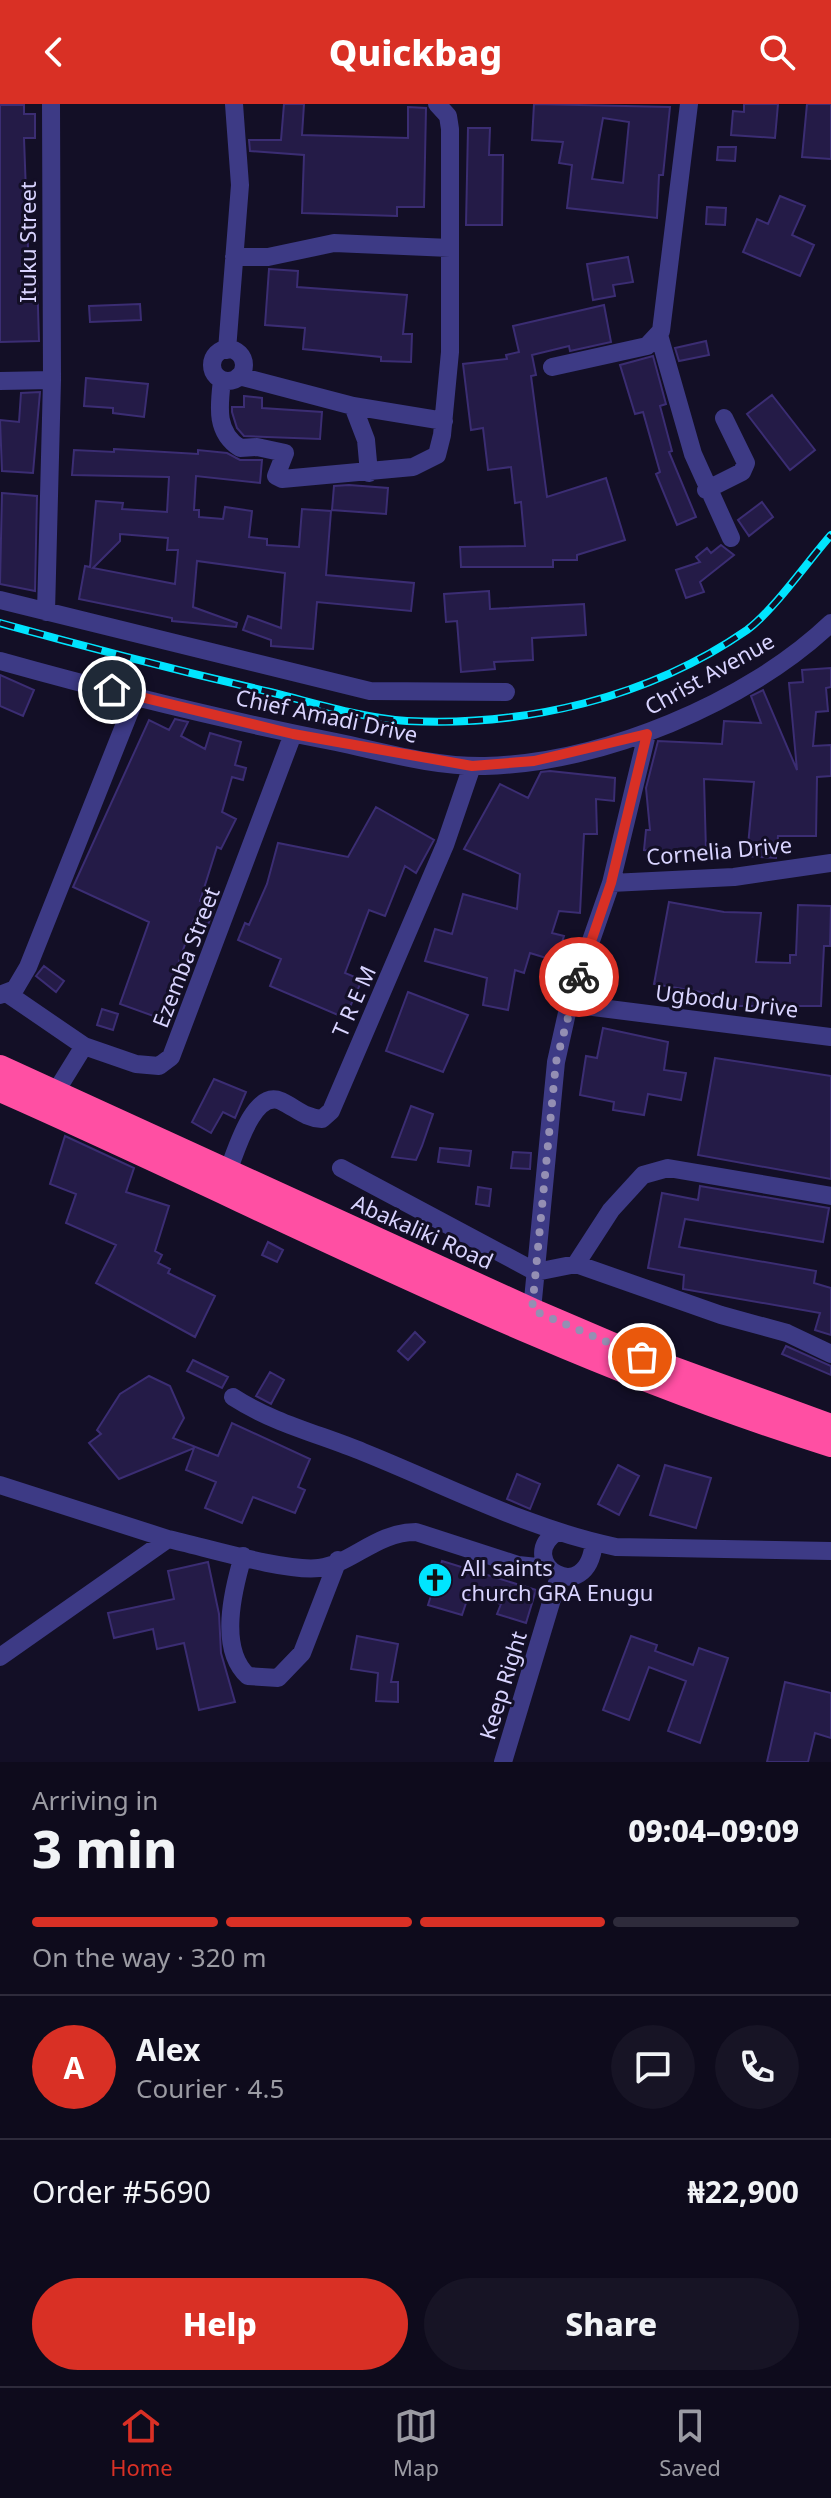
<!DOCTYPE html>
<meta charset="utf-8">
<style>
:root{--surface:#0e0b1c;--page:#171425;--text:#f1f3f6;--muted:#9b9ba3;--line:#2e2b3b;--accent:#d93025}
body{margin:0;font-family:"Noto Sans",sans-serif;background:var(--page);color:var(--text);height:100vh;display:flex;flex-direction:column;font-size:30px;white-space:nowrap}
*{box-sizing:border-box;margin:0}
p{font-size:26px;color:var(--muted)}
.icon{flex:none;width:44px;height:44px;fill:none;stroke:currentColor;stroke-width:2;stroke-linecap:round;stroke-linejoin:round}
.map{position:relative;height:1658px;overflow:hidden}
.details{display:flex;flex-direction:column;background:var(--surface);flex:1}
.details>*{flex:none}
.pin{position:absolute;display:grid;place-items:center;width:68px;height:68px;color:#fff;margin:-34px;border:4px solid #fff;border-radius:50%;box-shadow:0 2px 8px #0007}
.courier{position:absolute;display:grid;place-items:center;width:80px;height:80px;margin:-40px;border:6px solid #d93025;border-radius:50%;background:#fff;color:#222;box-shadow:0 2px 10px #0007}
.head em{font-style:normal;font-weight:800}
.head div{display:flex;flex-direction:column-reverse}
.head{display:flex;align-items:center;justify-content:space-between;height:136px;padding:0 32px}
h1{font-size:52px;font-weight:800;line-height:60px}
.bar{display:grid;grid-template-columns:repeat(4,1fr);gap:12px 8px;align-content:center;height:96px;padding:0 32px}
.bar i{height:10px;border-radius:6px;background:var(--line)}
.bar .selected{background:var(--accent)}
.bar p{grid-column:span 4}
.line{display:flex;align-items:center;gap:20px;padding:0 32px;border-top:2px solid var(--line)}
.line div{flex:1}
.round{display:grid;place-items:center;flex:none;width:84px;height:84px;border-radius:42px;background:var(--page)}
.cta{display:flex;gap:16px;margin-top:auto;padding:16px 32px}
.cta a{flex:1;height:92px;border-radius:48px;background:var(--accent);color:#fff;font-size:32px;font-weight:800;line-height:92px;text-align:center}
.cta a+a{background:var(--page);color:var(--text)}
header{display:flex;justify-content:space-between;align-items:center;height:104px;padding:0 32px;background:var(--accent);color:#fff;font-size:36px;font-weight:800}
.tabs{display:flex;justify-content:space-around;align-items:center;height:112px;border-top:2px solid var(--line);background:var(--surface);font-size:22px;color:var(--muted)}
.tabs a{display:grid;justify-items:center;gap:4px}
.tabs .selected{color:var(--accent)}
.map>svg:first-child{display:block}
.building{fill:#241b47;stroke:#3b2d73;stroke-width:2;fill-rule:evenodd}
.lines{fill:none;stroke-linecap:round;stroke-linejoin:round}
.minor{stroke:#3d3a85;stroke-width:18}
.highway{stroke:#ff4fa3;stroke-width:24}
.rail-casing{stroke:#00e5ff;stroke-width:8}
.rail{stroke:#130f26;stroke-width:5;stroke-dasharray:15;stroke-linecap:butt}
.done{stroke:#948fb3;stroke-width:8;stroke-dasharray:0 14.4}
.route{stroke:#d93025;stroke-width:10}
.labels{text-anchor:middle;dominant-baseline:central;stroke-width:6;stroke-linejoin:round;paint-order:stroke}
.street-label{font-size:22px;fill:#d9d4ff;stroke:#130f26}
.poi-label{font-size:22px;fill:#d9d4ff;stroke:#130f26;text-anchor:start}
</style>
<header><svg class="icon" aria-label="back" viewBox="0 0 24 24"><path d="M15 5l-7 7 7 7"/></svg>Quickbag<svg class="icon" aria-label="search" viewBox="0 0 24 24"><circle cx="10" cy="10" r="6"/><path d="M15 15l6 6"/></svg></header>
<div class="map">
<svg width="831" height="1658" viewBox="0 0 831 1658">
<rect width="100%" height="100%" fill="#130f26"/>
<path class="building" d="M 284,0 L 304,0 L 302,31 L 408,34 L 408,3 L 426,4 L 424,103 L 397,103 L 397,112 L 302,109 L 304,51 L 250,47 L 249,36 L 281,36 Z
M 534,0 L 670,3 L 663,71 L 659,71 L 657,114 L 567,104 L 572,61 L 559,59 L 563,38 L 532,36 ZM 603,14 L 629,18 L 623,79 L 592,75 Z
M 744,0 L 778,0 L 775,34 L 731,31 L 733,7 L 744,8 Z
M 807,0 L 831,0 L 831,55 L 802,53 Z
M 0,1 L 24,1 L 24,10 L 35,10 L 35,34 L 24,34 L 29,171 L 37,171 L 39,237 L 0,238 Z
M 468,24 L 490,24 L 489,51 L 503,51 L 502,121 L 466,121 Z
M 718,43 L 736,43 L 735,57 L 717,56 Z
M 780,92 L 805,102 L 792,131 L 814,141 L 800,172 L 743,148 L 757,115 L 768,120 Z
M 707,103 L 726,104 L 725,121 L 706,120 Z
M 628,153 L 633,178 L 613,181 L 615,192 L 593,196 L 587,160 Z
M 269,165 L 298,167 L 297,183 L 407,191 L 403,230 L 412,230 L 411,258 L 381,257 L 381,253 L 303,245 L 305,224 L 265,221 Z
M 140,200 L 141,216 L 90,218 L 89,202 Z
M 604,201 L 611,238 L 570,247 L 569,242 L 532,251 L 536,271 L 531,272 L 547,393 L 606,374 L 625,436 L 577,451 L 577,456 L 553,456 L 553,463 L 461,463 L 460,443 L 525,442 L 521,398 L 515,399 L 511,363 L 488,366 L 483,324 L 471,326 L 463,260 L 507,255 L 506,251 L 519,248 L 513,222 Z
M 706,237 L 709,251 L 679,257 L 675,244 Z
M 653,252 L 666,300 L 660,302 L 672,347 L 669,348 L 696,413 L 677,421 L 656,370 L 660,368 L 643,308 L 635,310 L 620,261 Z
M 86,274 L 148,280 L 144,313 L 113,309 L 113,304 L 84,302 Z
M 40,288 L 33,369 L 2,367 L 0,316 L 19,318 L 21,289 Z
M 772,291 L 815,346 L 790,366 L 747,310 Z
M 244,292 L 262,294 L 262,304 L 322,308 L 320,335 L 244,332 L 237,324 L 232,308 L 232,303 L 244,303 Z
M 114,345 L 198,350 L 198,346 L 227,349 L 240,356 L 262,356 L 260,379 L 196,372 L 194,406 L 199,406 L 199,413 L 223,415 L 225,403 L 252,407 L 249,433 L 267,435 L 267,441 L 299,443 L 302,405 L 331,407 L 326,471 L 414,479 L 411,507 L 317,498 L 313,545 L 271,542 L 271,536 L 243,526 L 248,512 L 281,524 L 285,469 L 197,457 L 193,503 L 237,519 L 236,523 L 172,517 L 172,514 L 79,495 L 85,462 L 90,463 L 96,397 L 123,399 L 122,405 L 167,408 L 169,373 L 72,371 L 74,346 L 114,348 ZM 120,430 L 168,434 L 167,446 L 178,446 L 175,480 L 93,464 L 120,437 Z
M 349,381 L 388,384 L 386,410 L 332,406 L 334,382 Z
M 2,389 L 37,392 L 35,487 L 0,480 Z
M 762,398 L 773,413 L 749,432 L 738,416 Z
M 721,441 L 734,451 L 700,478 L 704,488 L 686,494 L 676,466 L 700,458 L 696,453 L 707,444 L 711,449 Z
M 489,487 L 490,505 L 584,500 L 586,531 L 532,534 L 533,556 L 494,558 L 495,565 L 461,568 L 457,517 L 446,518 L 444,490 Z
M 831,564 L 831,583 L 826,584 L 828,607 L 816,608 L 813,642 L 831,641 L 831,672 L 817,673 L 816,732 L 778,732 L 776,754 L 747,752 L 754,678 L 704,675 L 706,747 L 679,750 L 644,746 L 646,726 L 650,726 L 646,684 L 658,637 L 722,640 L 724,617 L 761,619 L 751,592 L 763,586 L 797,666 L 789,579 L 803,578 L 802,566 Z
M 0,571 L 34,586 L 23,612 L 0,602 Z
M 175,615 L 188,618 L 181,632 L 205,645 L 210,629 L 241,638 L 235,661 L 246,664 L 243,676 L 232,673 L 222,708 L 236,715 L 221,745 L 217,743 L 200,797 L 214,804 L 208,821 L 194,815 L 159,914 L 120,900 L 149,818 L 73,783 L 149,616 L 169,626 Z
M 550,667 L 615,674 L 614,697 L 596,695 L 597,730 L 584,730 L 580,809 L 559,807 L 552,829 L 564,832 L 556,857 L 530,849 L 524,869 L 515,866 L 508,906 L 483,901 L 487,874 L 425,857 L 435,825 L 452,830 L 463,790 L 517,805 L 520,770 L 464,745 L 500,680 L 528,694 L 541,668 Z
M 376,703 L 434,736 L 416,769 L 405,762 L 385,812 L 369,806 L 345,869 L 362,876 L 345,914 L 270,882 L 281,855 L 238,836 L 245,819 L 249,821 L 267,780 L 278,739 L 348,753 Z
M 669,798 L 724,808 L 761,809 L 756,858 L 790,859 L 790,851 L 796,851 L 798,801 L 831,802 L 830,842 L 824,842 L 821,902 L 719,902 L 719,891 L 654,880 Z
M 44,862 L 64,877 L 56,888 L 36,872 Z
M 408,888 L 468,911 L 443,968 L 386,947 Z
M 102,905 L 118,910 L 113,926 L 97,921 Z
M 603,924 L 668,938 L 664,966 L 686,969 L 681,996 L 648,990 L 644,1011 L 613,1006 L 614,998 L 580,991 L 586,952 L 597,954 Z
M 715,954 L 831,972 L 831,1075 L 698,1051 Z
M 214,975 L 246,988 L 235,1014 L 223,1008 L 211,1029 L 192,1018 Z
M 411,1002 L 433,1010 L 422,1042 L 416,1056 L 392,1053 Z
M 65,1032 L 134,1064 L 126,1088 L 169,1102 L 155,1147 L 162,1151 L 158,1159 L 170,1165 L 168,1169 L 215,1192 L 195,1233 L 96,1179 L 116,1141 L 66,1119 L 76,1090 L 50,1080 Z
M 440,1044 L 471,1047 L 469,1062 L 438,1058 Z
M 513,1048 L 531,1049 L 530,1065 L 511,1064 Z
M 700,1082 L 829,1104 L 823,1138 L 685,1115 L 679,1143 L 816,1167 L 814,1179 L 831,1184 L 831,1231 L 815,1226 L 820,1209 L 683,1185 L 684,1171 L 648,1164 L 662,1089 L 698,1096 Z
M 478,1083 L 491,1085 L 489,1102 L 476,1100 Z
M 268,1138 L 283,1146 L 277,1158 L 262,1151 Z
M 415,1228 L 425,1238 L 408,1256 L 398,1247 Z
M 786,1242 L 831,1262 L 831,1271 L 782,1250 Z
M 193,1256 L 228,1273 L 222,1284 L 187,1267 Z
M 270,1268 L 284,1276 L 271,1300 L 256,1292 Z
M 149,1272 L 170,1282 L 184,1314 L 173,1334 L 218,1352 L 232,1319 L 310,1355 L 298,1383 L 305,1386 L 295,1409 L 253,1393 L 242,1419 L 205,1404 L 216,1378 L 186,1366 L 194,1344 L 119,1375 L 89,1339 L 101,1330 L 97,1326 L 120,1290 Z
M 618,1361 L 639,1372 L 619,1411 L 598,1400 Z
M 665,1361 L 711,1374 L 696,1424 L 650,1411 Z
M 517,1370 L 540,1380 L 530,1405 L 507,1395 Z
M 442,1457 L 536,1486 L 526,1519 L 497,1510 L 501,1500 L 469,1490 L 462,1511 L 428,1501 Z
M 208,1458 L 219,1510 L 221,1549 L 235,1598 L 199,1606 L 184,1539 L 157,1545 L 153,1525 L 114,1534 L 108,1509 L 174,1495 L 168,1467 Z
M 357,1532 L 398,1540 L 391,1578 L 398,1578 L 398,1598 L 376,1597 L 378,1569 L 351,1565 Z
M 631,1532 L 657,1541 L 655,1547 L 693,1561 L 699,1544 L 728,1554 L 700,1639 L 668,1627 L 686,1577 L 649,1563 L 629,1616 L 603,1606 Z
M 785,1578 L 831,1589 L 831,1634 L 815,1629 L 808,1658 L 767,1658 Z"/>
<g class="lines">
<path class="minor" d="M 234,153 L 268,153 L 334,139 L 450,144
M 659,231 L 693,350 L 731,434
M212 261a16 16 0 1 1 32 0a16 16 0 1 1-32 0Z
M 227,246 L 240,81 L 234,0
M 552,263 L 647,242 L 661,227 L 689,0
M 239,272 L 353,302 L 444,317
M 222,276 C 219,302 215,328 240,344 L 257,343 L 285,349 L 276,372 L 282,375 L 413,363 L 437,351 L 442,331 L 450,248 L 450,25 L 448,12 L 437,0
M 0,277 L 52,276
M 353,302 L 366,336 L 369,369
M 706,386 L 742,368 L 746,359 L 724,314
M 0,496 L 370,587 L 506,588
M 46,508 L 52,276 L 51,0
M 0,557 C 111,588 223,616 336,638 C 384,648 435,663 485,662 C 602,659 747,599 831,519
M 611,779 L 734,773 L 831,759
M 8,890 L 84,942
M 0,891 L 15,885 L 28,863 L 136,592
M 569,900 L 831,933
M 55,989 L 84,942 L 136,960 L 159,962 L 171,953 L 293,630
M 341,1064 L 536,1168 L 576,1160 L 721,1211 L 787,1229 L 831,1250
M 228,1067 C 236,1048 253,985 281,997 C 296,1004 305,1014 322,1015 L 331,1007 L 445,741 L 472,662
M 576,1160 L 611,1106 L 643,1071 L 668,1064 L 831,1092
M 532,1206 L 556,958 L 569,900 L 611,779 L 647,630
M 233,1293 C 273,1319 319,1330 363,1348 C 448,1382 526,1424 616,1443 L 831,1447
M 0,1381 L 168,1435
M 557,1428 C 513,1457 587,1507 594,1438
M 243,1452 C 233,1486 218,1545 248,1572 L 278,1574 L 302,1549 L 338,1456
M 0,1553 L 168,1435 C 205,1443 285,1468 319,1464 C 352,1460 376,1428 416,1428 L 518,1461 L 547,1464
M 503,1658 L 559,1472"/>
<path class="highway" d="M 0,963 L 532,1206 L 642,1253 L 831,1322
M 0,986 C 275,1107 544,1252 831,1341"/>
<g class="rail-casing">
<path id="rail" d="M 0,519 C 90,544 180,567 270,588 C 315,599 361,614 407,617 C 524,623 649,594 747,526 C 774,506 808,457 831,431"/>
</g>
<use href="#rail" class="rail"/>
</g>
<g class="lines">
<path class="done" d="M 579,873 L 556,958 L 532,1206 L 642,1253"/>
<path class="route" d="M 112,586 L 293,630 L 472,662 L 534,657 L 647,630 L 611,779 L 579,873"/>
</g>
<defs>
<g id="church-disc" transform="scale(1.8)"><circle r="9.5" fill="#00e5ff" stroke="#130f26"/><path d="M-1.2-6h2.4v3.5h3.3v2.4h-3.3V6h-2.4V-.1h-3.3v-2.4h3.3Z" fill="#111"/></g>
</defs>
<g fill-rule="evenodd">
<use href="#church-disc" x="435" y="1476"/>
</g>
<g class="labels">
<g class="street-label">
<text transform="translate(27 138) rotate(-90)">Ituku Street</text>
<text transform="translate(709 569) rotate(-29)">Christ Avenue</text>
<text transform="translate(327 611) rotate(12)">Chief Amadi Drive</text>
<text transform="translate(719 746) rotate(-5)">Cornelia Drive</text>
<text transform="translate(185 853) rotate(-69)">Ezemba Street</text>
<text transform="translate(727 896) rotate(7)">Ugbodu Drive</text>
<text transform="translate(353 897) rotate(-66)">T R E M</text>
<text transform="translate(423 1127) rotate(24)">Abakaliki Road</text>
<text transform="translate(502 1581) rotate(-73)">Keep Right</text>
</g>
<g class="poi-label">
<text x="461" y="1463">All saints<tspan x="461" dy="25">church GRA Enugu</tspan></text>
</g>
</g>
</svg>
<div class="pin" style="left:642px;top:1253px;background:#ea580c"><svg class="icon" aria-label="bag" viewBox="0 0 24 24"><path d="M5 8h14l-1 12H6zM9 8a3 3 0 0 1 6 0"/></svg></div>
<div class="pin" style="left:112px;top:586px;background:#1f2937"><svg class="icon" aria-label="home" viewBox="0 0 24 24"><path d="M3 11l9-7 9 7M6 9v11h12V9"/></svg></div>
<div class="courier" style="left:579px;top:873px"><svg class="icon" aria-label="bike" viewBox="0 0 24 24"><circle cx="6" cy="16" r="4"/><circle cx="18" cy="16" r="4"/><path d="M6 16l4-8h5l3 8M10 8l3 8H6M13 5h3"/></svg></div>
</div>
<section class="details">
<div class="head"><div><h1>3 min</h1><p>Arriving in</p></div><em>09:04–09:09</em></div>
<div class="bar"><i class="selected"></i><i class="selected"></i><i class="selected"></i><i></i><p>On the way · 320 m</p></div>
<div class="line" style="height:144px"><b class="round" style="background:var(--accent);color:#fff">A</b><div><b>Alex</b><p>Courier · 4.5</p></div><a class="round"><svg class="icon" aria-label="chat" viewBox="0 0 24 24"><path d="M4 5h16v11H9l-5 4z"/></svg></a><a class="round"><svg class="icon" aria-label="phone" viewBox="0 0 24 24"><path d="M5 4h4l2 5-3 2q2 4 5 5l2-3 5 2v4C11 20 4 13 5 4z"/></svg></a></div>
<div class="line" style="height:104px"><div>Order #5690</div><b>₦22,900</b></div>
<div class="cta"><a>Help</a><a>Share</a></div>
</section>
<nav class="tabs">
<a class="selected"><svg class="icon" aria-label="home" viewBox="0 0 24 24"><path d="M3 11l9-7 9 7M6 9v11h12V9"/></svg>Home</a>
<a><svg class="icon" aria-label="map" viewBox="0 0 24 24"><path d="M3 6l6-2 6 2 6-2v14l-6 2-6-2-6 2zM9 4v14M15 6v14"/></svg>Map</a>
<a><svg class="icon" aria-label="saved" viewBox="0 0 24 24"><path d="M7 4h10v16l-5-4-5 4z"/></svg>Saved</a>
</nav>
